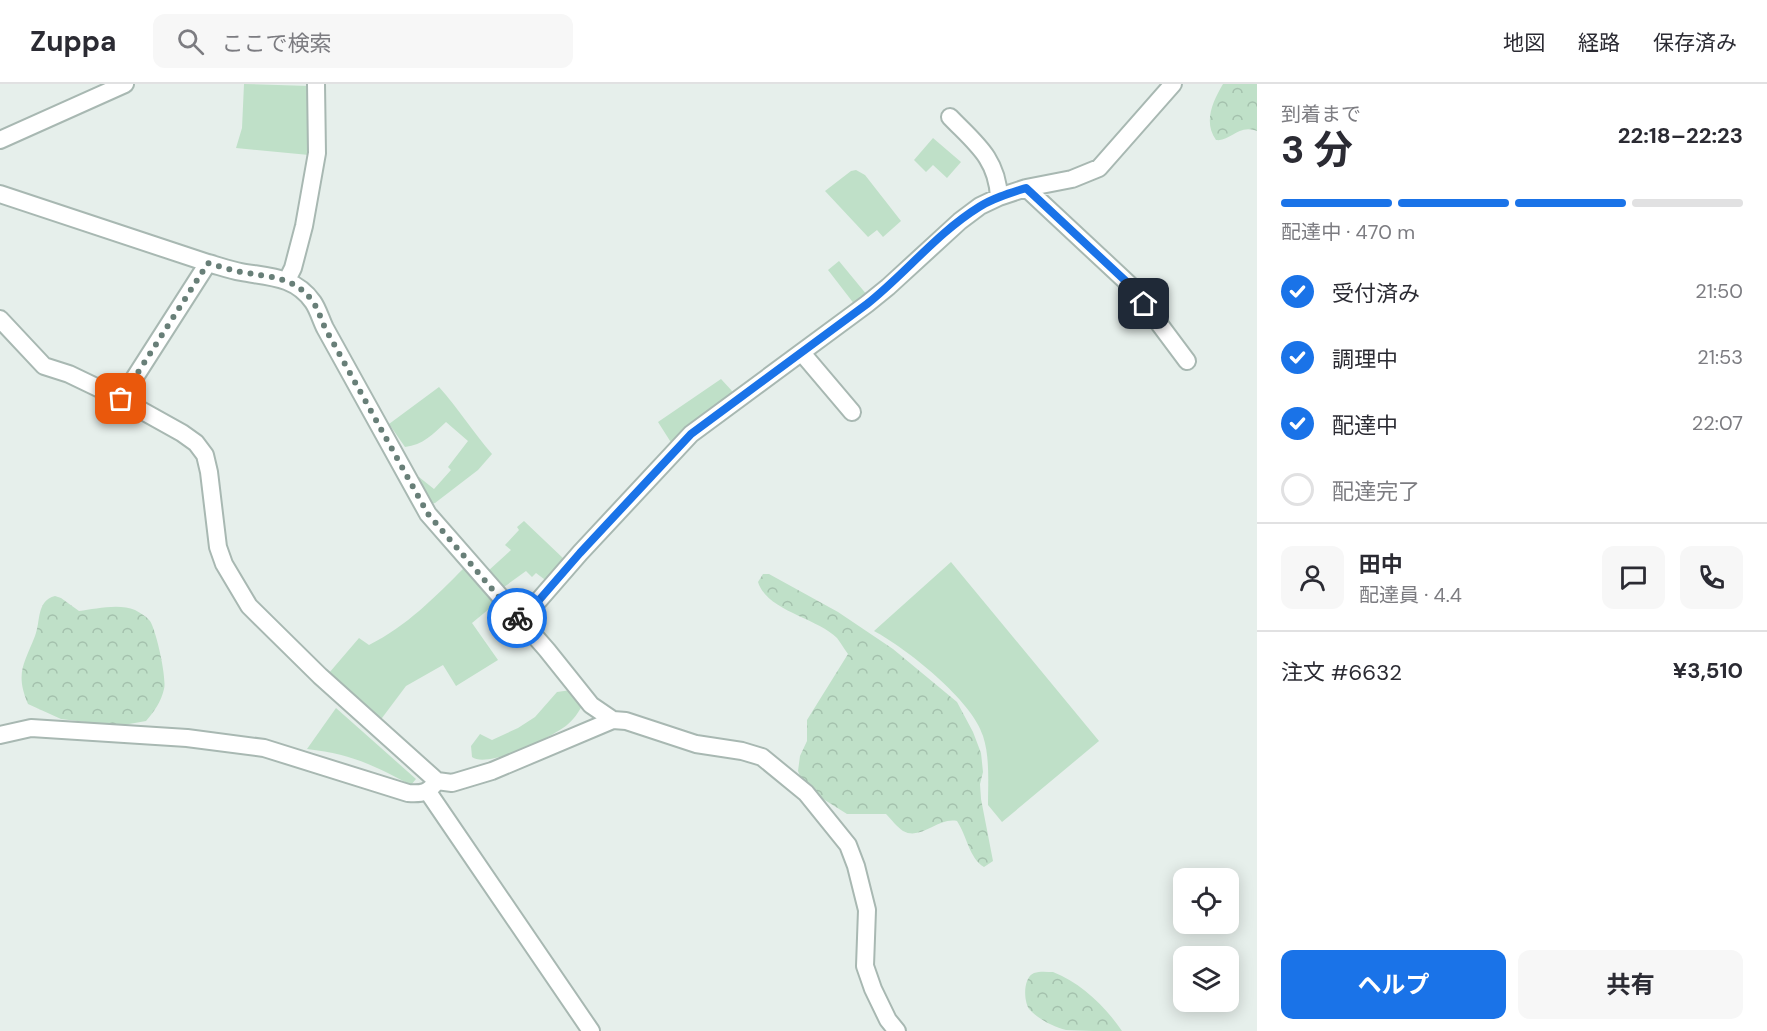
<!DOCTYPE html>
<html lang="ja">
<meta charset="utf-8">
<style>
:root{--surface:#fff;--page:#f7f7f7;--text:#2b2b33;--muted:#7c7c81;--line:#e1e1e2;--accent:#1a73e8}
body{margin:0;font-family:"DM Sans","Noto Sans JP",sans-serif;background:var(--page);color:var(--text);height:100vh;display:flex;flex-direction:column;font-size:22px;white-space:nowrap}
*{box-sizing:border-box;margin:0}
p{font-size:20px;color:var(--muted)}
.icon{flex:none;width:33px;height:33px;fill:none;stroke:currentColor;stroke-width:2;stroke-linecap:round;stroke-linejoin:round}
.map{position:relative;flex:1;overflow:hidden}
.details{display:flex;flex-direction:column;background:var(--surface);width:510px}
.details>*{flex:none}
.tools{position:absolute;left:1173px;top:784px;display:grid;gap:12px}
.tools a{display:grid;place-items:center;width:66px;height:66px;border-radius:12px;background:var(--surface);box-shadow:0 3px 15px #0003;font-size:30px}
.pin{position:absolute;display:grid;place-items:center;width:51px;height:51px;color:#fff;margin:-26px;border-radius:12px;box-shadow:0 3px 9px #0006}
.courier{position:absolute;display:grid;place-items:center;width:60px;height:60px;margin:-30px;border:4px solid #1a73e8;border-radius:50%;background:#fff;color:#222;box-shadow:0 2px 8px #0007}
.summary em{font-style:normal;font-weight:700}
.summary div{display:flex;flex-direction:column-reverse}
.summary{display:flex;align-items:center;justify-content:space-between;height:102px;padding:0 24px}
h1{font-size:39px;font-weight:700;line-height:45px}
.bar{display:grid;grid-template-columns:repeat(4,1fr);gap:9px 6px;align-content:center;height:72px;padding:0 24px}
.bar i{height:8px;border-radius:4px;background:var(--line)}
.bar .active{background:var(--accent)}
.bar p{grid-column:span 4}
.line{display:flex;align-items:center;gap:15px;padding:0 24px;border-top:2px solid var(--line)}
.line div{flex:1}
.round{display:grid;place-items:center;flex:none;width:63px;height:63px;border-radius:12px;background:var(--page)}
ol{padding:0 24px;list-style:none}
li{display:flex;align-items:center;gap:18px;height:66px}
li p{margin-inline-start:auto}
li .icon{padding:6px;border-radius:50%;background:var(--accent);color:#fff;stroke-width:4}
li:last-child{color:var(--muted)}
li i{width:33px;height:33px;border:3px solid var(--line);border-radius:50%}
.button{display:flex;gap:12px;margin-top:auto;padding:12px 24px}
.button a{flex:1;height:69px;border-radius:12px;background:var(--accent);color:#fff;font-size:24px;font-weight:700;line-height:69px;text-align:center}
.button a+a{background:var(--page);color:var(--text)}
header{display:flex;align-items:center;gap:36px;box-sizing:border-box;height:84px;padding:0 30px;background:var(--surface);border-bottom:2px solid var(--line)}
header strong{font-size:28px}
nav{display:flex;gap:33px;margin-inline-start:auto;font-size:21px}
.search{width:420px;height:54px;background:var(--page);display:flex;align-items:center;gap:15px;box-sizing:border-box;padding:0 21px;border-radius:12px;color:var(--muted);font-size:22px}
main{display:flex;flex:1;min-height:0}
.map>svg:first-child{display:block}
.grass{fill:#bfe0c8}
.forest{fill:url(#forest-crowns)}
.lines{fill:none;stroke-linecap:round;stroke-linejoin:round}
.minor-casing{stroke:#a8b8b2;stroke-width:20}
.minor{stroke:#fff;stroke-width:16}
.done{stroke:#687f78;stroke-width:6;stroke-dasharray:0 10.8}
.route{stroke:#1a73e8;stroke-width:8}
</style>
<header>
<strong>Zuppa</strong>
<div class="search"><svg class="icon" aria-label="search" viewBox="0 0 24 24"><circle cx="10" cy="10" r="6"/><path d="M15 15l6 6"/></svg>ここで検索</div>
<nav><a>地図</a><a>経路</a><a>保存済み</a></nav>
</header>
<main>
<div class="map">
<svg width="1257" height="947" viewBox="0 0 1257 947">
<defs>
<pattern id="forest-crowns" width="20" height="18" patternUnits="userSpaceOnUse" patternTransform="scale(1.5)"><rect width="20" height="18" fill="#bfe0c8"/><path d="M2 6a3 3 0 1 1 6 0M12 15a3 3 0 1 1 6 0" fill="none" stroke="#a4c1ad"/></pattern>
</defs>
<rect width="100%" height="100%" fill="#e6efeb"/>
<path class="grass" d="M 244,0 L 309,2 L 309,71 L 236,64 L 242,44 Z
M 933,54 L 961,78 L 947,94 L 933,81 L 926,88 L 914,76 Z
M 851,87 L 856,86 L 865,91 L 901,137 L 883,153 L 877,146 L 868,153 L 825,107 Z
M 839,177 L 867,211 L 855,221 L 828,186 Z
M 721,295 L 733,308 L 690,343 L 672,360 L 658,338 Z
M 439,303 C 458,324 473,348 492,370 L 478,386 L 435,419 L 429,420 L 414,398 L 419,393 L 434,405 L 451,386 L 448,383 L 468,357 L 446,338 C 433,350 423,361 405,363 L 389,340 Z
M 524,437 L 565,476 L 548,498 L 536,489 L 532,493 L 526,487 L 504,503 L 488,487 L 511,466 L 505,461 L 519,446 L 517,443 Z
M 951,478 L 1099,657 L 1002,738 L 988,721 C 988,699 990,673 983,652 C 973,617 906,564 874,547 Z
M 465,483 L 495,520 L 472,539 L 498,576 L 456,602 L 443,581 L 406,602 L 379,638 L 329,589 L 359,554 L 369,561 C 407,542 435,513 465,483 Z
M 571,606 L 582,622 C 578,629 574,635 567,641 C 552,653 488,685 472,673 L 471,662 L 480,650 L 492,656 L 518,644 L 535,633 L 557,608 Z
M 336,624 L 416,695 L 411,701 C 373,681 351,670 307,665 Z"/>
<path class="forest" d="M 1223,0 L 1257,0 L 1257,47 C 1237,40 1231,58 1216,56 C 1203,38 1213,17 1223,0 Z
M 763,490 L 769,490 L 838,528 L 893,565 L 957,618 L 973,648 L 981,669 L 983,688 L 980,700 L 981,715 L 993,777 L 984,783 C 969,774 967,752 957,737 C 938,733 921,757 903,747 C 897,743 891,735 886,730 L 847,730 L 804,703 L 798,687 L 800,672 L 807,657 L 807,636 L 848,570 C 844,565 841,559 837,554 C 817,534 767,527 758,498 Z
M 55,512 L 61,514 L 79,527 C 95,525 119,519 135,526 C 140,529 146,532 150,537 C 156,546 167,594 164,605 C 161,618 154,628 146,637 L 118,642 L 61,635 L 28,620 C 15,589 24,580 35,552 C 41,537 36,517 55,512 Z
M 1053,888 C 1081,899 1105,922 1122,947 C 1106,947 1081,947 1066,946 C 1054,943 1038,935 1030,926 C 1023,918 1023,893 1034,889 C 1040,887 1047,888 1053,888 Z"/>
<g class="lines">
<g class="minor-casing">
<path id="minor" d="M 950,33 C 975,59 997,74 999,113
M 0,56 L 125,0
M 1026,104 L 1131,202 L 1187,277
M 0,110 L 208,179 C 219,182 230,186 241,188 C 268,193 295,192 313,218 C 318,225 321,236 325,244 L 428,430 L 547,566 L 591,621 L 613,636 L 626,637 L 696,660 L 742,667 L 762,673 L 806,709 L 848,761 L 856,782 L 867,826 L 865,882 L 873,905 L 888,936 L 897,947
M 287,196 L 293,184 L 304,142 L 317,69 L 316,0
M 0,235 L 44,282 L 69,290 L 121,315 L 182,349 L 196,359 L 205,371 L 209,388 L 218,463 L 224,480 L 249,522 L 320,592 L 437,697 L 452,699 L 492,687 L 613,636
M 802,269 L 852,328
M 121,315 L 208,179
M 520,538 L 580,469 L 691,350 L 867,220 L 888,203 L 960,137 L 980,122 L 999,113 L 1026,104 L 1072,95 L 1099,84 L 1173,0
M 0,651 L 31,644 L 187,654 L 264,664 L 408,709 C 423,710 428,709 437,697
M 428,708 L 591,947"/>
</g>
<use href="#minor" class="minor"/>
</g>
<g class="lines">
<path class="done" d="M 121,315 L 208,179 C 219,182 230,186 241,188 C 268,193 295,192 313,218 C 318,225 321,235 325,244 L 428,430 L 517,534"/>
<path class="route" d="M 517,534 L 520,538 L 580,469 L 691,350 L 867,220 C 905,190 937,149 979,123 C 993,114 1010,109 1026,104 L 1131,202 L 1144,220"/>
</g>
</svg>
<div class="tools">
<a><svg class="icon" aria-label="locate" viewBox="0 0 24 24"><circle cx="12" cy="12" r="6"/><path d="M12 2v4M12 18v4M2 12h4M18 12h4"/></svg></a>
<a><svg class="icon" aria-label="layers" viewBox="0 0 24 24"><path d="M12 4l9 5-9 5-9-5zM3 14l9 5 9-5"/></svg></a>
</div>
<div class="pin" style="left:121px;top:315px;background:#ea580c"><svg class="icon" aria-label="bag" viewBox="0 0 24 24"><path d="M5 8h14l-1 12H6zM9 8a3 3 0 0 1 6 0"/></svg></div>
<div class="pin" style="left:1144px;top:220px;background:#1f2937"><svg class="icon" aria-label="home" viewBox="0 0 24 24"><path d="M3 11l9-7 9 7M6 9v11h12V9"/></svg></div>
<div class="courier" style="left:517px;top:534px"><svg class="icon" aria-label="bike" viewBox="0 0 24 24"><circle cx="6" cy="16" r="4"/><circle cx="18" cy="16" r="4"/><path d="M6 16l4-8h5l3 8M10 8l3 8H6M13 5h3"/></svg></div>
</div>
<section class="details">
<div class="summary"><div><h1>3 分</h1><p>到着まで</p></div><em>22:18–22:23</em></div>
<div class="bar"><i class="active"></i><i class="active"></i><i class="active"></i><i></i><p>配達中 · 470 m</p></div>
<ol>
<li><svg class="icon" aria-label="check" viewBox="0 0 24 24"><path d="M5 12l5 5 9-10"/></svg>受付済み<p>21:50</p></li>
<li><svg class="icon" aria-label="check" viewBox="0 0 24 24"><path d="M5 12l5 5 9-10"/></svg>調理中<p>21:53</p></li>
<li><svg class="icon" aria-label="check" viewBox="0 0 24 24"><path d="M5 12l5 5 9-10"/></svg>配達中<p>22:07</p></li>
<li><i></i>配達完了</li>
</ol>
<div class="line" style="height:108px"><a class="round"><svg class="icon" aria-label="person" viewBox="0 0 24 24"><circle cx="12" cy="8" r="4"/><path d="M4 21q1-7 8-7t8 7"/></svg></a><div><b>田中</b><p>配達員 · 4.4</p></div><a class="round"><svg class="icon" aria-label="chat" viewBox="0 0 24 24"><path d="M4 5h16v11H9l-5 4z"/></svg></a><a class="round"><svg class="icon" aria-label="phone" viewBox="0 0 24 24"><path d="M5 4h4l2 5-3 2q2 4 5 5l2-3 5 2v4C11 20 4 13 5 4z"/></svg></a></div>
<div class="line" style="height:78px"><div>注文 #6632</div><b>¥3,510</b></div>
<div class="button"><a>ヘルプ</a><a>共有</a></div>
</section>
</main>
